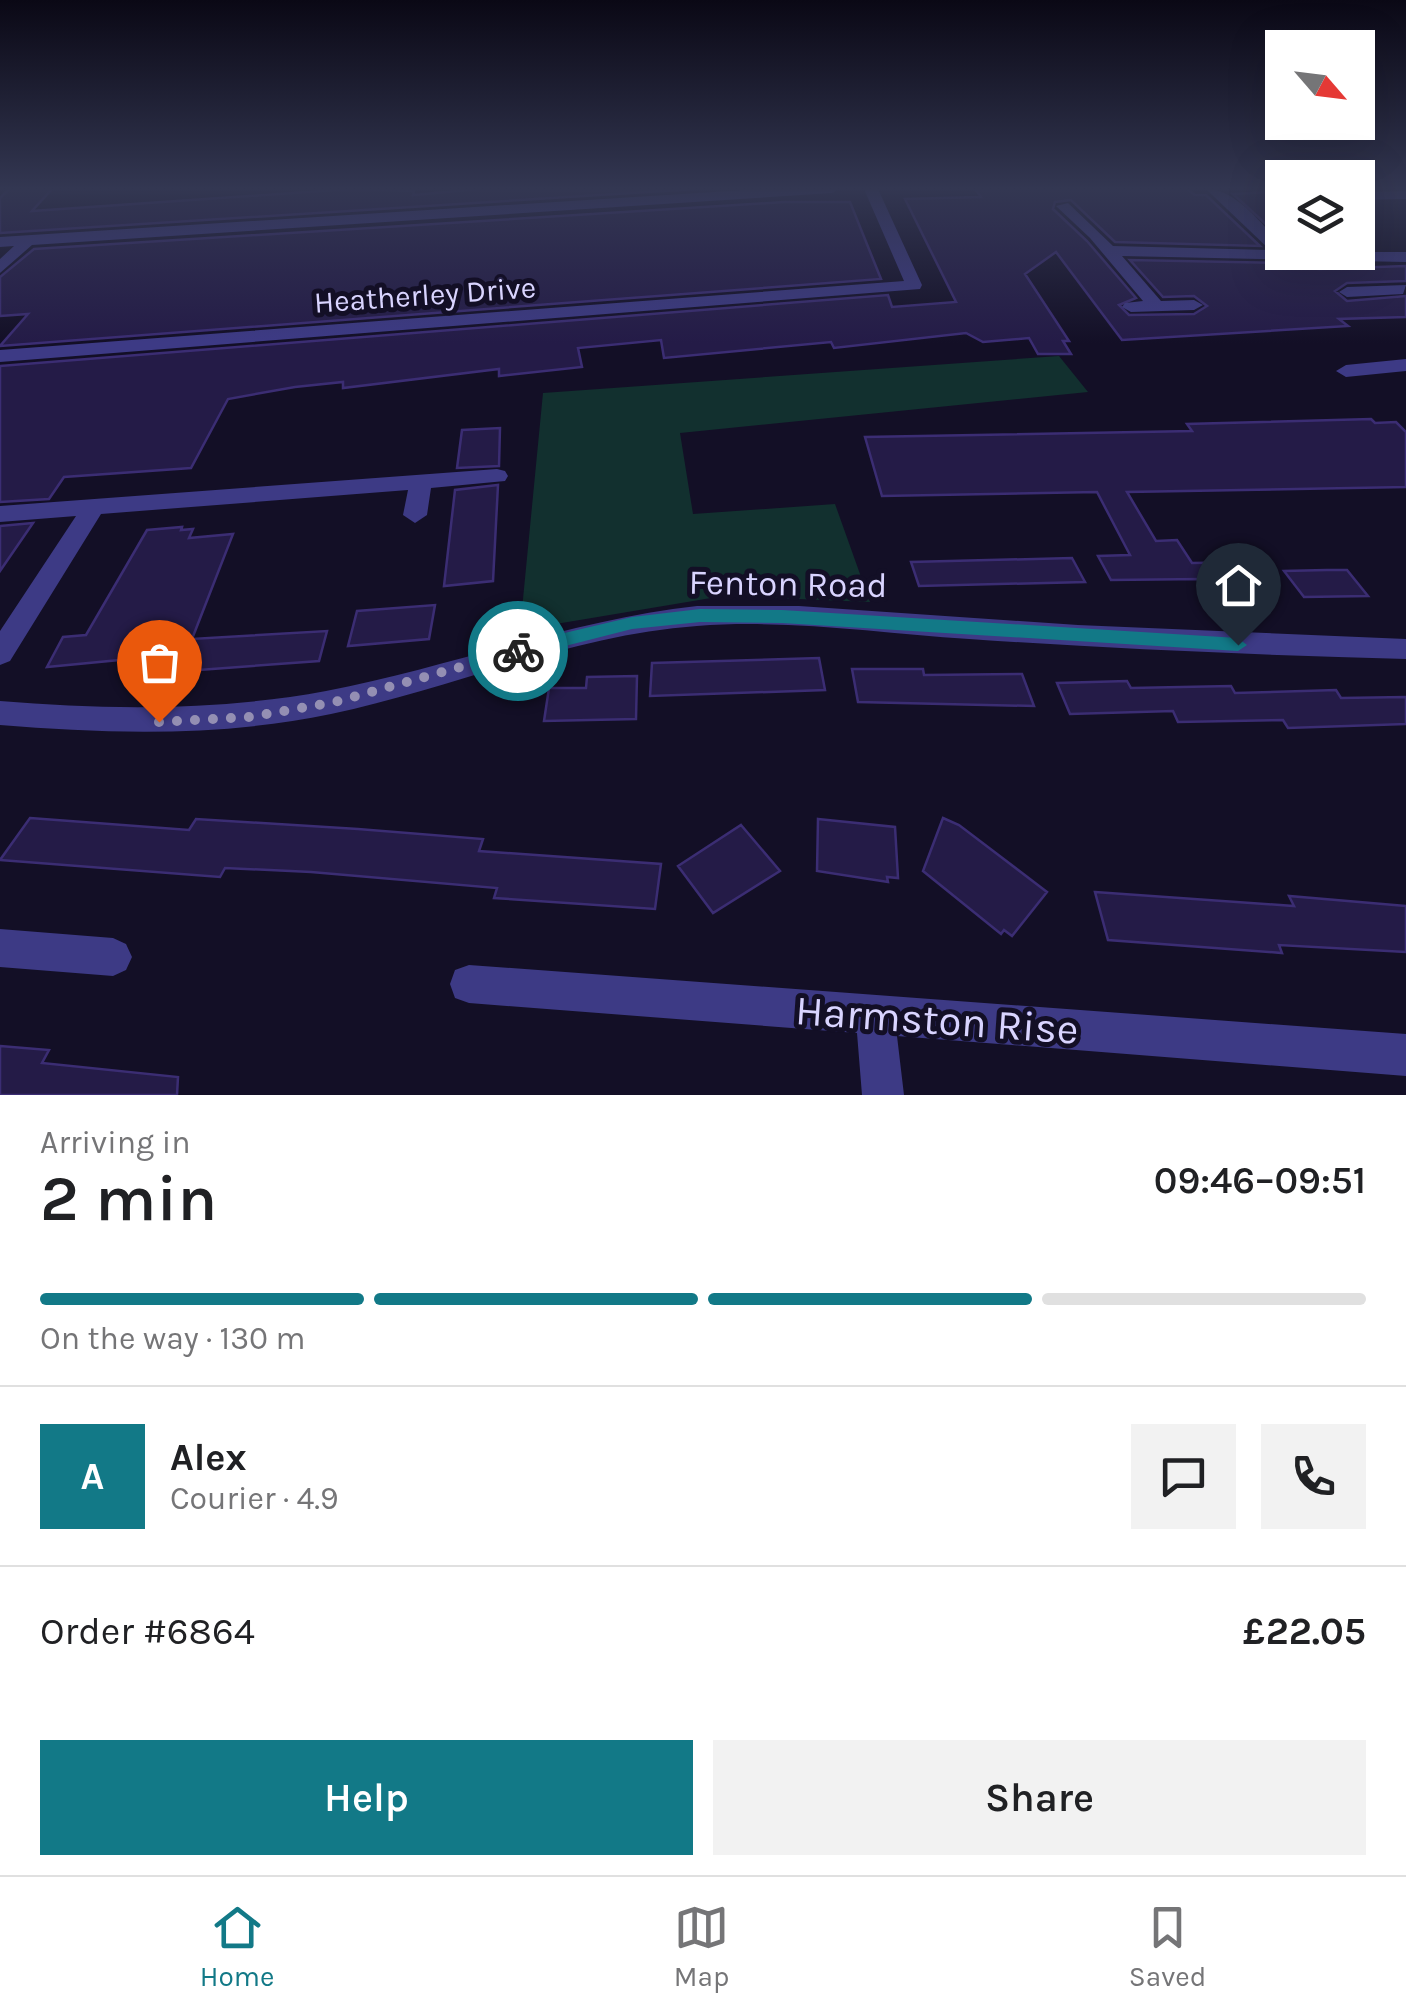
<!DOCTYPE html>
<meta charset="utf-8">
<style>
:root{--surface:#fff;--page:#f2f2f2;--text:#202124;--muted:#757577;--line:#e0e0e0;--accent:#127987}
body{margin:0;font-family:Karla,sans-serif;background:var(--page);color:var(--text);height:100vh;display:flex;flex-direction:column;font-size:38px;white-space:nowrap}
*{box-sizing:border-box;margin:0}
p{font-size:32px;color:var(--muted)}
.icon{flex:none;width:55px;height:55px;fill:none;stroke:currentColor;stroke-width:2;stroke-linecap:round;stroke-linejoin:round}
.map{position:relative;height:1095px;overflow:hidden}
.details{display:flex;flex-direction:column;background:var(--surface);flex:1}
.details>*{flex:none}
.needle{width:65px;rotate:118deg}
.controls{position:absolute;left:1265px;top:30px;display:grid;gap:20px}
.controls a{display:grid;place-items:center;width:110px;height:110px;border-radius:0px;background:var(--surface);box-shadow:0 10px 40px #0002;font-size:50px}
.pin{position:absolute;display:grid;place-items:center;width:85px;height:85px;color:#fff;margin:-102px -42px;border-radius:50% 50% 50% 0;rotate:-45deg;box-shadow:0 0 10px #0007}
.pin .icon{rotate:45deg}
.courier{position:absolute;display:grid;place-items:center;width:100px;height:100px;margin:-50px;border:8px solid #127987;border-radius:50%;background:#fff;color:#222;box-shadow:0 2px 12px #0007}
.summary em{font-style:normal;font-weight:600}
.summary div{display:flex;flex-direction:column-reverse}
.summary{display:flex;align-items:center;justify-content:space-between;height:170px;padding:0 40px}
h1{font-size:65px;font-weight:600;line-height:75px}
.bar{display:grid;grid-template-columns:repeat(4,1fr);gap:15px 10px;align-content:center;height:120px;padding:0 40px}
.bar i{height:12px;border-radius:8px;background:var(--line)}
.bar .on{background:var(--accent)}
.bar p{grid-column:span 4}
.line{display:flex;align-items:center;gap:25px;padding:0 40px;border-top:2px solid var(--line)}
.line div{flex:1}
.round{display:grid;place-items:center;flex:none;width:105px;height:105px;border-radius:0px;background:var(--page)}
.cta{display:flex;gap:20px;margin-top:auto;padding:20px 40px}
.cta a{flex:1;height:115px;border-radius:0px;background:var(--accent);color:#fff;font-size:40px;font-weight:600;line-height:115px;text-align:center}
.cta a+a{background:var(--page);color:var(--text)}
.dock{display:flex;justify-content:space-around;align-items:center;height:140px;border-top:2px solid var(--line);background:var(--surface);font-size:28px;color:var(--muted)}
.dock a{display:grid;justify-items:center;gap:5px}
.dock .on{color:var(--accent)}
.map>svg:first-child{display:block}
.green{fill:#12302f}
.building{fill:#241b47;stroke:#3b2d73;stroke-width:2.5}
.lines{fill:none;stroke-linecap:round;stroke-linejoin:round}
.street{fill:#3d3a85;fill-rule:evenodd}
.route{fill:#127987}
.done{stroke:#948fb3;stroke-width:10;stroke-dasharray:0 18}
.labels{text-anchor:middle;dominant-baseline:central;stroke-width:10;stroke-linejoin:round;paint-order:stroke}
.far-street-label{font-size:30px;fill:#d9d4ff;stroke:#130f26}
.street-label{font-size:35px;fill:#d9d4ff;stroke:#130f26}
.near-street-label{font-size:42px;fill:#d9d4ff;stroke:#130f26}
</style>
<div class="map">
<svg width="1406" height="1095" viewBox="0 0 1406 1095">
<rect width="100%" height="100%" fill="#130f26"/>
<path class="green" d="M 1059,356 L 1088,392 L 680,433 L 693,514 L 835,504 L 870,602 L 723,596 L 520,630 L 543,393 Z"/>
<path class="building" d="M 9,189 L 52,189 L 32,211 L 350,189 L 414,191 L 413,195 L 479,189 L 695,189 L 0,233 L 0,198 Z
M 975,189 L 1187,189 L 1195,195 L 1206,195 L 1260,246 L 1115,242 L 1071,200 L 1055,202 L 1053,209 L 1087,241 L 1136,298 L 1119,305 L 1129,315 L 1194,314 L 1207,306 L 1194,296 L 1163,297 L 1130,260 L 1282,263 L 1313,265 L 1319,269 L 1406,266 L 1406,281 L 1347,283 L 1335,291 L 1347,301 L 1406,296 L 1406,317 L 1339,319 L 1348,326 L 1122,340 L 1056,252 L 1025,274 L 1069,341 L 1063,341 L 1071,354 L 1038,354 L 1029,338 L 983,342 L 966,333 L 834,348 L 831,342 L 664,358 L 661,340 L 578,348 L 582,367 L 499,376 L 499,369 L 343,388 L 343,382 L 295,387 L 228,399 L 191,468 L 64,477 L 49,499 L 0,502 L 0,366 L 888,295 L 892,307 L 956,302 L 905,199 L 981,197 Z
M 1269,192 L 1282,201 L 1282,239 L 1233,194 Z
M 784,202 L 850,202 L 881,279 L 0,346 L 28,314 L 0,316 L 0,277 L 34,249 Z
M 1371,419 L 1375,423 L 1396,422 L 1406,432 L 1406,487 L 1127,492 L 1156,541 L 1177,540 L 1192,563 L 1252,562 L 1271,588 L 1207,589 L 1201,579 L 1111,580 L 1098,556 L 1130,555 L 1097,492 L 882,496 L 865,437 L 1192,431 L 1187,424 Z
M 500,428 L 499,466 L 457,468 L 462,430 Z
M 498,485 L 493,581 L 444,586 L 455,490 Z
M 33,523 L 0,571 L 0,526 Z
M 182,527 L 181,530 L 193,529 L 189,538 L 233,534 L 192,639 L 327,631 L 319,661 L 144,674 L 151,657 L 47,667 L 63,637 L 86,635 L 147,530 Z
M 1072,558 L 1085,582 L 919,586 L 911,562 Z
M 1327,570 L 1347,570 L 1368,596 L 1304,597 L 1284,571 Z
M 435,605 L 429,639 L 348,646 L 357,611 Z
M 819,658 L 825,690 L 650,696 L 652,663 Z
M 852,669 L 923,669 L 924,675 L 1022,674 L 1034,706 L 858,702 Z
M 637,676 L 636,719 L 544,721 L 549,688 L 586,688 L 587,677 Z
M 1127,681 L 1131,688 L 1231,686 L 1235,693 L 1336,690 L 1341,698 L 1406,697 L 1406,724 L 1288,728 L 1283,720 L 1178,722 L 1173,711 L 1070,714 L 1057,683 Z
M 30,818 L 189,830 L 196,819 L 358,829 L 483,839 L 479,851 L 661,864 L 655,909 L 494,898 L 497,888 L 311,872 L 225,868 L 220,877 L 0,860 Z
M 943,818 L 959,825 L 1047,892 L 1012,936 L 1004,930 L 1001,934 L 923,871 Z
M 818,819 L 895,827 L 898,878 L 887,877 L 888,882 L 817,871 Z
M 741,825 L 780,871 L 713,913 L 678,866 Z
M 1095,892 L 1294,906 L 1289,896 L 1406,906 L 1406,952 L 1279,945 L 1282,953 L 1108,940 Z
M 0,1046 L 49,1050 L 42,1063 L 178,1077 L 177,1095 L 0,1095 Z"/>
<g class="lines">
<path class="street" d="M 761,189 L 838,189 L 832,193 L 32,245 L 0,273 L 0,259 L 14,246 L 0,247 L 0,237 Z
M 864,189 L 878,189 L 922,285 L 920,289 L 0,362 L 0,350 L 904,281 Z
M 1206,189 C 1237,189 1260,224 1282,244 L 1282,252 L 1406,252 L 1406,262 L 1122,256 L 1161,301 L 1194,300 L 1203,305 L 1194,310 L 1131,312 L 1122,307 L 1125,303 L 1143,301 L 1090,238 L 1056,206 L 1068,203 L 1113,246 L 1270,250 Z
M 1406,191 L 1406,199 L 1358,200 L 1358,192 Z
M 1406,285 L 1403,294 L 1347,297 L 1339,292 L 1347,287 Z
M 1406,359 L 1406,371 L 1346,377 L 1336,371 L 1346,365 Z
M 497,469 L 505,471 L 508,476 L 505,481 L 431,488 L 427,515 L 415,523 L 403,515 L 408,490 L 101,514 L 10,661 L 0,665 L 0,631 L 76,516 L 0,522 L 0,506 Z
M 697,606 L 799,606 L 1078,625 L 1406,639 L 1406,659 C 1260,655 1114,649 969,639 C 879,633 788,619 697,626 C 571,635 454,688 331,714 C 221,737 111,734 0,725 L 0,701 C 109,710 218,711 326,691 C 452,667 570,620 697,606 Z
M 0,929 L 113,938 L 126,944 L 132,957 L 126,970 L 113,976 L 0,967 Z
M 469,965 L 1406,1034 L 1406,1076 L 897,1036 L 904,1095 L 862,1095 L 857,1033 L 469,1003 L 455,998 L 450,984 L 455,970 Z"/>
</g>
<linearGradient id="sky" x2="0" y2="1"><stop stop-color="#0a0815"/><stop offset="0.55" stop-color="#333752"/><stop offset="1" stop-color="#333752" stop-opacity="0"/></linearGradient>
<rect width="1406" height="343" fill="url(#sky)"/>
<path class="route" d="M 700,609 L 782,610 L 1238,638 L 1247,645 L 1238,651 L 782,623 L 700,622 L 632,629 L 518,658 L 509,651 L 518,644 L 632,617 Z"/>
<g class="lines">
<path class="done" d="M 159,722 L 250,717 L 335,702 L 518,651"/>
</g>
<g class="labels">
<g class="far-street-label">
<text transform="translate(425 295) rotate(-4)">Heatherley Drive</text>
</g>
<g class="street-label">
<text transform="translate(788 584) rotate(1)">Fenton Road</text>
</g>
<g class="near-street-label">
<text transform="translate(937 1020) rotate(4)">Harmston Rise</text>
</g>
</g>
</svg>
<div class="controls">
<a><svg class="needle" viewBox="-14 -14 28 28"><path d="M0-13l5 13h-10z" fill="#e53935"/><path d="M0 13l5-13h-10z" fill="#757577"/></svg></a>
<a><svg class="icon" aria-label="layers" viewBox="0 0 24 24"><path d="M12 4l9 5-9 5-9-5zM3 14l9 5 9-5"/></svg></a>
</div>
<div class="pin" style="left:159px;top:722px;background:#ea580c"><svg class="icon" aria-label="bag" viewBox="0 0 24 24"><path d="M5 8h14l-1 12H6zM9 8a3 3 0 0 1 6 0"/></svg></div>
<div class="pin" style="left:1238px;top:645px;background:#1f2937"><svg class="icon" aria-label="home" viewBox="0 0 24 24"><path d="M3 11l9-7 9 7M6 9v11h12V9"/></svg></div>
<div class="courier" style="left:518px;top:651px"><svg class="icon" aria-label="bike" viewBox="0 0 24 24"><circle cx="6" cy="16" r="4"/><circle cx="18" cy="16" r="4"/><path d="M6 16l4-8h5l3 8M10 8l3 8H6M13 5h3"/></svg></div>
</div>
<section class="details">
<div class="summary"><div><h1>2 min</h1><p>Arriving in</p></div><em>09:46–09:51</em></div>
<div class="bar"><i class="on"></i><i class="on"></i><i class="on"></i><i></i><p>On the way · 130 m</p></div>
<div class="line" style="height:180px"><b class="round" style="background:var(--accent);color:#fff">A</b><div><b>Alex</b><p>Courier · 4.9</p></div><a class="round"><svg class="icon" aria-label="chat" viewBox="0 0 24 24"><path d="M4 5h16v11H9l-5 4z"/></svg></a><a class="round"><svg class="icon" aria-label="phone" viewBox="0 0 24 24"><path d="M5 4h4l2 5-3 2q2 4 5 5l2-3 5 2v4C11 20 4 13 5 4z"/></svg></a></div>
<div class="line" style="height:130px"><div>Order #6864</div><b>£22.05</b></div>
<div class="cta"><a>Help</a><a>Share</a></div>
</section>
<nav class="dock">
<a class="on"><svg class="icon" aria-label="home" viewBox="0 0 24 24"><path d="M3 11l9-7 9 7M6 9v11h12V9"/></svg>Home</a>
<a><svg class="icon" aria-label="map" viewBox="0 0 24 24"><path d="M3 6l6-2 6 2 6-2v14l-6 2-6-2-6 2zM9 4v14M15 6v14"/></svg>Map</a>
<a><svg class="icon" aria-label="saved" viewBox="0 0 24 24"><path d="M7 4h10v16l-5-4-5 4z"/></svg>Saved</a>
</nav>
